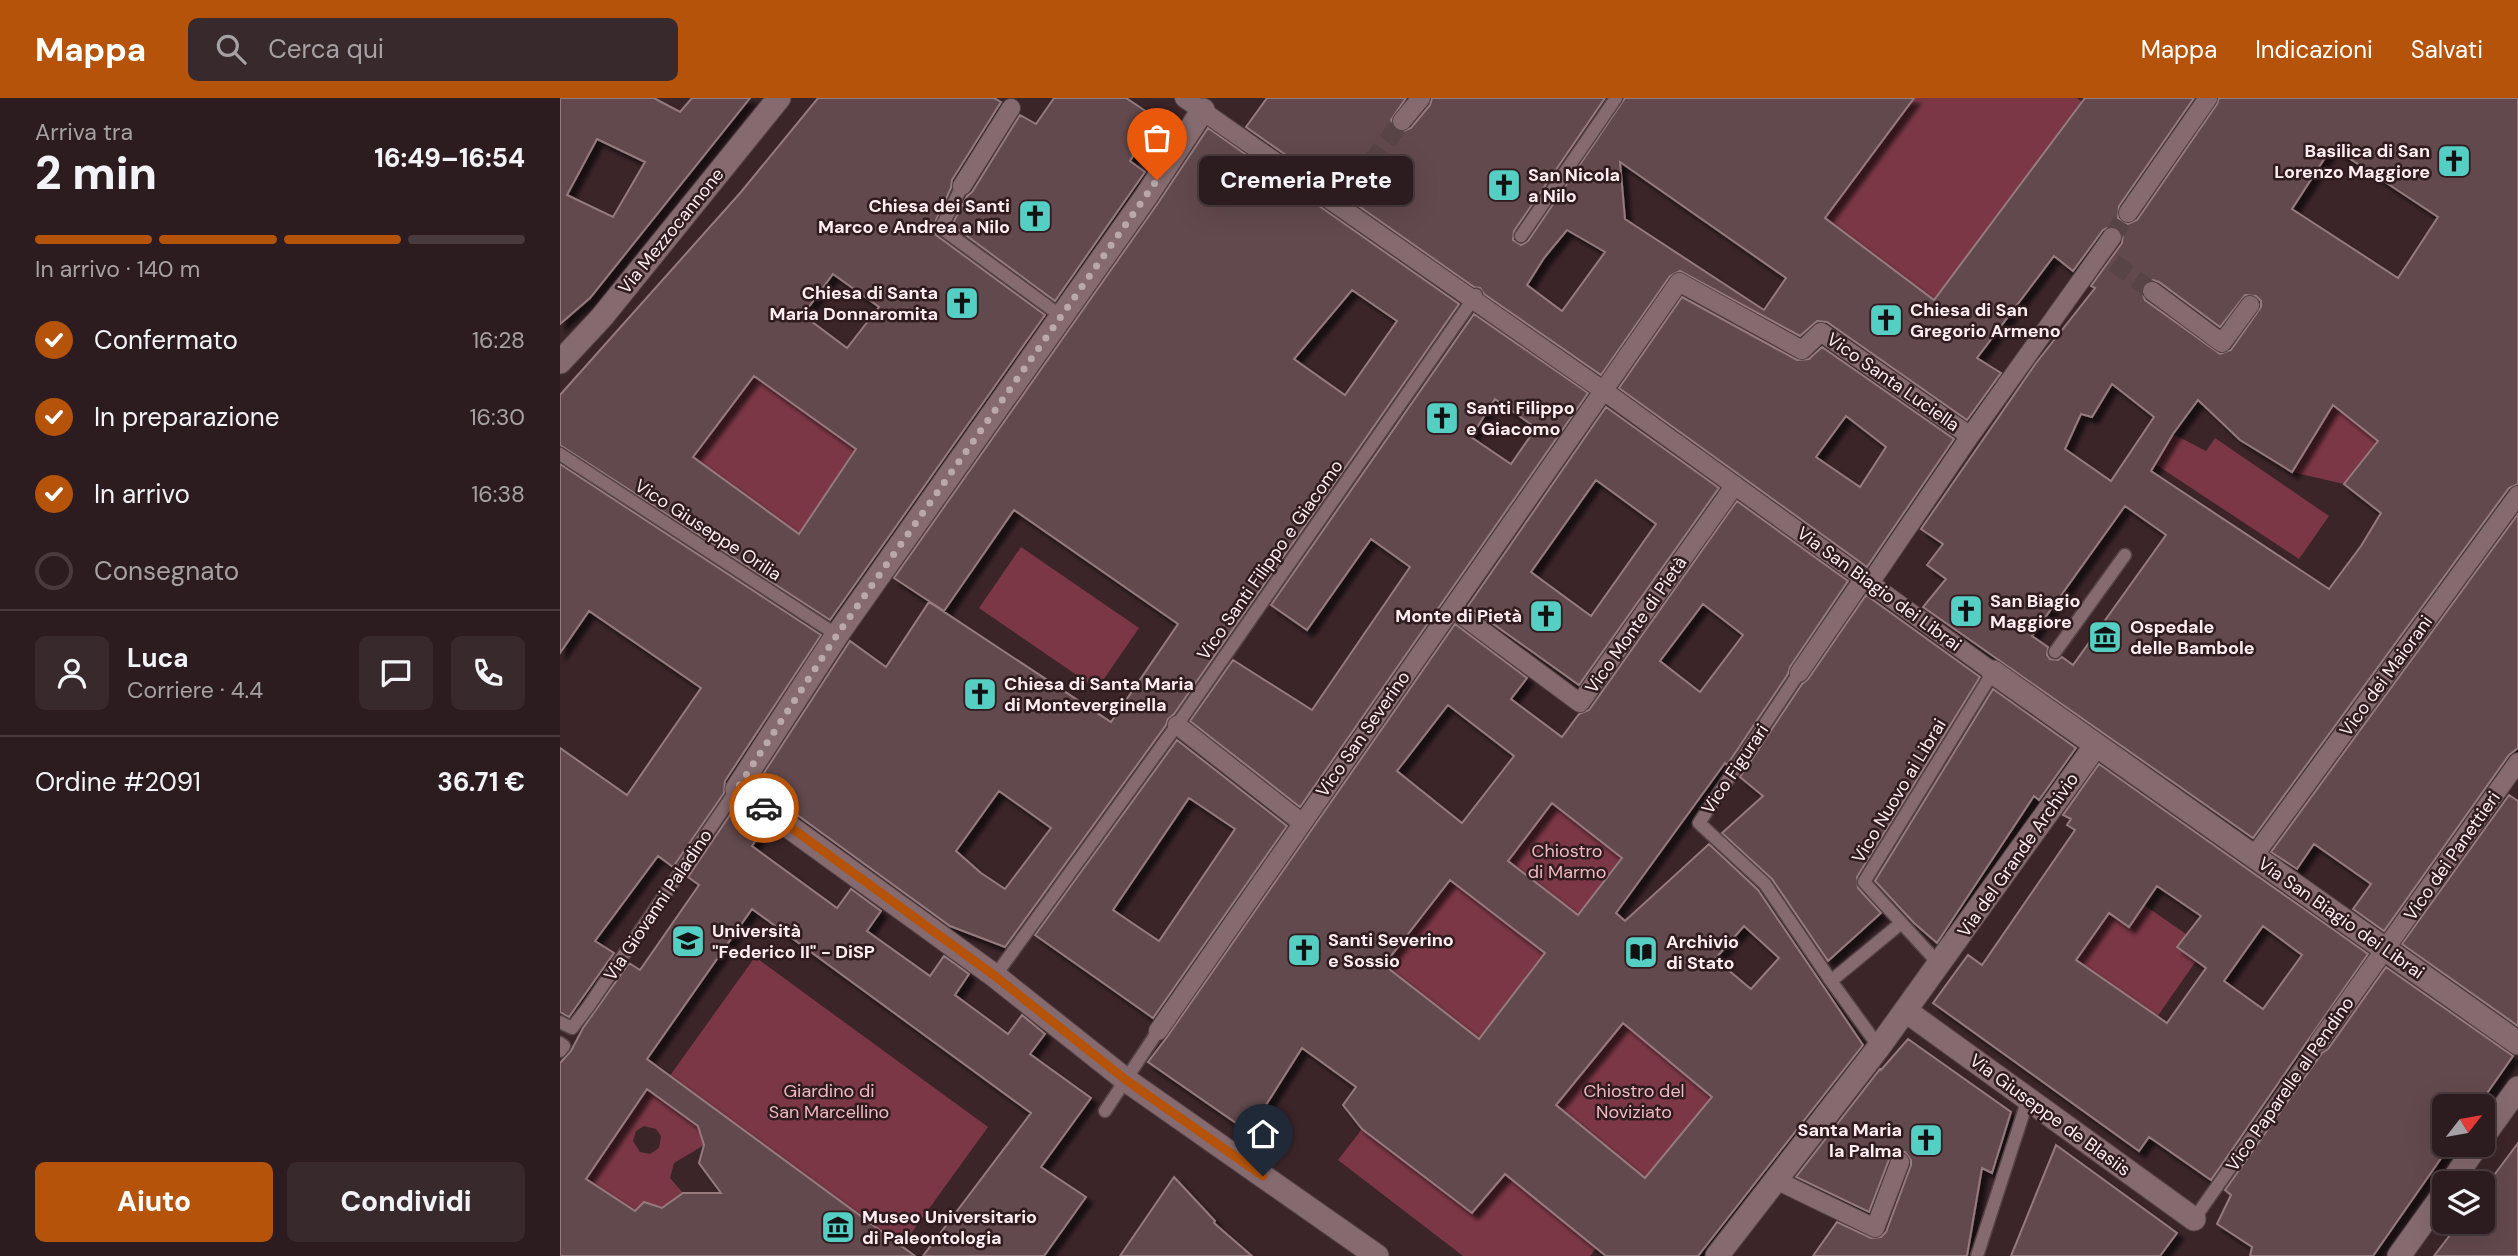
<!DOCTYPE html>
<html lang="it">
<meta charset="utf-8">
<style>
:root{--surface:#2c1c1f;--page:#38292c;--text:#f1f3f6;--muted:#a6a1a4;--line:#483a3d;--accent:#b45309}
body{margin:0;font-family:"DM Sans",sans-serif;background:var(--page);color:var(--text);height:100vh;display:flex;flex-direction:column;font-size:26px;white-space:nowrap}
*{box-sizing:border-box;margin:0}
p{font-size:23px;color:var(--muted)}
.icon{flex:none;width:38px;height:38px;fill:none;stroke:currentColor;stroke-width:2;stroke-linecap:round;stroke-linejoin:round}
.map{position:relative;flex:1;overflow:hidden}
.drawer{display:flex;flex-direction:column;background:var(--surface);width:560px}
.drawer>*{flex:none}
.needle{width:46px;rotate:59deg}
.fabs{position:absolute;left:1872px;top:996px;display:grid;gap:14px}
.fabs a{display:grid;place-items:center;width:63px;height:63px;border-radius:10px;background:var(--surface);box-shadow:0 7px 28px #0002,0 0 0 2px var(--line);font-size:35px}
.pin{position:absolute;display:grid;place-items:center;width:60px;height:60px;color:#fff;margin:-72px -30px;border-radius:50% 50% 50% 0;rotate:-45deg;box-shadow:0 0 7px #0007}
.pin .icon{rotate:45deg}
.courier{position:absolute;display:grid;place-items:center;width:70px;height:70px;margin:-35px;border:5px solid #b45309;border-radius:50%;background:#fff;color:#222;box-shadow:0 2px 9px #0007}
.bubble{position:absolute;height:49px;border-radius:10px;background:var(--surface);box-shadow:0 7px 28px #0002,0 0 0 2px var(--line);font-size:23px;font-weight:800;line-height:49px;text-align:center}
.headline em{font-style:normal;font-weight:800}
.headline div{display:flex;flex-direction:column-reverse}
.headline{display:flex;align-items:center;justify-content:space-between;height:119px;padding:0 35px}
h1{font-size:46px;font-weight:800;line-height:52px}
.bar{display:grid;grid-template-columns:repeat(4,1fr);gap:10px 7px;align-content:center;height:84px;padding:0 35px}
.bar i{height:9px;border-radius:5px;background:var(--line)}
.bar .selected{background:var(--accent)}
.bar p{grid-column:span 4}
.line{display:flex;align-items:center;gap:18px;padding:0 35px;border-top:2px solid var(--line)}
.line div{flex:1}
.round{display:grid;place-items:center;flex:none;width:74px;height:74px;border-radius:10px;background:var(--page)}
ol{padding:0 35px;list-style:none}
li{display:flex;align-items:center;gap:21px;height:77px}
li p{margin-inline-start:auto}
li .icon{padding:7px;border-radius:50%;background:var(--accent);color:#fff;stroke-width:4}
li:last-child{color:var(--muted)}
li i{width:38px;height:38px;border:4px solid var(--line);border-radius:50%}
.cta{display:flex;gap:14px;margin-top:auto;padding:14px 35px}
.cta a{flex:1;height:80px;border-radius:10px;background:var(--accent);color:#fff;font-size:28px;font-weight:800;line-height:80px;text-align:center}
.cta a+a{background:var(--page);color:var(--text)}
header{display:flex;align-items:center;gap:42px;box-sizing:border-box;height:98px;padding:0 35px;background:var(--accent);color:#fff}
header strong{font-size:33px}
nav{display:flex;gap:38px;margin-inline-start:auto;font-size:24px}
.search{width:490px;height:63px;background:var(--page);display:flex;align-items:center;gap:18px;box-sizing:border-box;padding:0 24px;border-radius:10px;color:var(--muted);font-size:26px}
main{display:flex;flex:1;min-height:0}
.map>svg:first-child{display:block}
.green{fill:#7c3746;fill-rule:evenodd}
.building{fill:#62494d;stroke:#957a7e;stroke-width:2;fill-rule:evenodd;filter:url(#shadow)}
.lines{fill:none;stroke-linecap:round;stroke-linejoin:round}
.pedestrian-tunnel{stroke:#584347;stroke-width:18;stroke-dasharray:18 9;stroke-linecap:butt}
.service-casing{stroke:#564347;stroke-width:15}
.pedestrian-casing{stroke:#564347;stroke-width:20}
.minor-casing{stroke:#564347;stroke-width:25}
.service{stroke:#856b6f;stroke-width:12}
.pedestrian{stroke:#856b6f;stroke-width:18}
.minor{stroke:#856b6f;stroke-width:23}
.done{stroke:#baa8ab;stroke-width:7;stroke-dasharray:0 12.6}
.route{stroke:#b45309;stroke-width:9}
.labels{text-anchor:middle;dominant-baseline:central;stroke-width:5;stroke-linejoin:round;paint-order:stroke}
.poi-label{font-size:18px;font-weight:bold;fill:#feeef1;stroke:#301b1f;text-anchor:start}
.street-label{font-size:18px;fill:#feeef1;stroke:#301b1f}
.park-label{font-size:18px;fill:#efbac2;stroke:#301b1f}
</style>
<header>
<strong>Mappa</strong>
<div class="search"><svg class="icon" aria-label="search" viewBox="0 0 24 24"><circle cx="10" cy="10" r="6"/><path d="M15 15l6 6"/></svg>Cerca qui</div>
<nav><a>Mappa</a><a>Indicazioni</a><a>Salvati</a></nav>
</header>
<main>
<section class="drawer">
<div class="headline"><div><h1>2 min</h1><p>Arriva tra</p></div><em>16:49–16:54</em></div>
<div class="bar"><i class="selected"></i><i class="selected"></i><i class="selected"></i><i></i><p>In arrivo · 140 m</p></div>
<ol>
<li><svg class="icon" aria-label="check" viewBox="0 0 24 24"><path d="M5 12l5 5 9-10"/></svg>Confermato<p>16:28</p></li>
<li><svg class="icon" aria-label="check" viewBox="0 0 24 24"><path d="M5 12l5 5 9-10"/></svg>In preparazione<p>16:30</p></li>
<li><svg class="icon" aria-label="check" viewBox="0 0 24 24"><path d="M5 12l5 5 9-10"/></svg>In arrivo<p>16:38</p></li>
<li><i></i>Consegnato</li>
</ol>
<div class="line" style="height:126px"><a class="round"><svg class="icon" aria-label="person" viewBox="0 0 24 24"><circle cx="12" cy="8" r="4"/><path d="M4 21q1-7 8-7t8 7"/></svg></a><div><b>Luca</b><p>Corriere · 4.4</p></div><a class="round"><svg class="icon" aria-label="chat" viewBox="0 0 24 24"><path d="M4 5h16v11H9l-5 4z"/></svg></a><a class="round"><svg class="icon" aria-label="phone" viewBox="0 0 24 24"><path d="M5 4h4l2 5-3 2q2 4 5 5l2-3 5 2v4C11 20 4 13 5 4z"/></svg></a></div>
<div class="line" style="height:91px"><div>Ordine #2091</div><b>36.71 €</b></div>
<div class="cta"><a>Aiuto</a><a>Condividi</a></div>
</section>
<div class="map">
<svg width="1958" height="1158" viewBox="0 0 1958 1158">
<defs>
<filter id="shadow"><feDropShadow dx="6" dy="6" stdDeviation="2" flood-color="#0009"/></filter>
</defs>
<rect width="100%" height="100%" fill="#3b2529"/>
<path class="green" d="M 1354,0 L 1517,0 L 1522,4 L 1374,202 L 1265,120 Z
M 194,278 L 296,351 L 239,436 L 133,359 Z
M 1773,307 L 1818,343 L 1784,386 L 1732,374 Z
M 1613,336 L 1646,353 L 1655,340 L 1769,418 L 1739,461 L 1595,366 Z
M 461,449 L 579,530 L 537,591 L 419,510 Z
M 992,705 L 1062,760 L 1018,817 L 948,763 Z
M 890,782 L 985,855 L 919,941 L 824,867 Z
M 1584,807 L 1626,836 L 1617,850 L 1636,863 L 1597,919 L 1516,862 L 1549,815 L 1569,829 Z
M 195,859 L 428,1029 L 342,1148 L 109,979 Z
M 1063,925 L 1152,999 L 1085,1080 L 996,1007 Z
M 87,991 L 138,1028 L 144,1047 L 114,1065 L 110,1080 L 123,1095 L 102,1110 L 84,1104 L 75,1113 L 26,1081 ZM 84,1028 L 96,1031 L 101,1038 L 99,1050 L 90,1056 L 80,1054 L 73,1043 L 76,1033 Z
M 802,1031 L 912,1115 L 945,1076 L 1036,1150 L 1030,1158 L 903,1158 L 778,1062 Z"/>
<path class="building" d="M 0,0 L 94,0 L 120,14 L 132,0 L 190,0 L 30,200 L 0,226 ZM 37,41 L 85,64 L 53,119 L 7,97 Z
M 258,0 L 434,0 L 441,4 L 392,82 L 391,90 L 372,131 L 376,137 L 485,217 L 270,522 L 0,347 L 0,297 L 181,94 ZM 273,176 L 319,209 L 287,250 L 243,217 ZM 194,278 L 296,351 L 239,436 L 133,359 Z
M 494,0 L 566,0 L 596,20 L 570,63 L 585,74 L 495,203 L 392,127 L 407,98 L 412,94 L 460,17 L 476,26 Z
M 707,0 L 846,0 L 831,22 L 834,31 L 841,34 L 851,30 L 870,7 L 872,0 L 1045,0 L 954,133 L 953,142 L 961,147 L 968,143 L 1065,0 L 1354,0 L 1265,120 L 1374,202 L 1525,0 L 1634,0 L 1559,108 L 1558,120 L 1568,126 L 1577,122 L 1657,6 L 1659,0 L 1958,0 L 1958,386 L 1949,390 L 1693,740 L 1363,509 L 1386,481 L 1367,467 L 1383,446 L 1361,431 L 1476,265 L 1535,190 L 1531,188 L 1562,145 L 1563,135 L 1559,130 L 1552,128 L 1543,132 L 1513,173 L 1494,158 L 1417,260 L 1441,275 L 1407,322 L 1267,224 L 1257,223 L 1240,238 L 1120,173 L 1110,178 L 1041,277 L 924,196 L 920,190 L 914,189 L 686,29 ZM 1772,49 L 1878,119 L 1838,180 L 1732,111 ZM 1060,64 L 1226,180 L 1204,212 L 1065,121 ZM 1007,132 L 1045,154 L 1002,213 L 967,187 L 984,160 ZM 1593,182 L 1599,184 L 1660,229 L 1685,197 L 1696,198 L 1701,203 L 1701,209 L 1671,252 L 1660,256 L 1585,202 L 1581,191 L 1583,186 ZM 1552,286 L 1594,319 L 1551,383 L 1505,351 L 1521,316 L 1532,319 ZM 1638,302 L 1680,342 L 1732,374 L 1773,307 L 1818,343 L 1784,386 L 1821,415 L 1801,448 L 1769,491 L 1591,373 L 1613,336 ZM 1565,408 L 1606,437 L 1513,567 L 1502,559 L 1498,562 L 1490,561 L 1487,557 L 1488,549 L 1472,538 Z
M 648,30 L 899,206 L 614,616 L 608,621 L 606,627 L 445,849 L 390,828 L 196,687 L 290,543 L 326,569 L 369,504 L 551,624 L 618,526 L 454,412 L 384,513 L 334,480 L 598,105 ZM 792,192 L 837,223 L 785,297 L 734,261 ZM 439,693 L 491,730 L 445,791 L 421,775 L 396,753 Z
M 1122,199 L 1237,262 L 1249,261 L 1262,249 L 1394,341 L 1307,469 L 1059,290 ZM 1286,318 L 1326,349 L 1300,389 L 1256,359 Z
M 914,216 L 1028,295 L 740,709 L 630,623 L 673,562 L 752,612 L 850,469 L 811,441 L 747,532 L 711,507 ZM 935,301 L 976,330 L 951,366 L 911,339 Z
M 1046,309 L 1159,390 L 1019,587 L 908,508 ZM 1036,382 L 1096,426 L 1031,518 L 971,474 Z
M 0,366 L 261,537 L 165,683 L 164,695 L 113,769 L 98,758 L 35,843 L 54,855 L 9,919 L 0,914 L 0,650 L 67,697 L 141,590 L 29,513 L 0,555 Z
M 1177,403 L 1288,483 L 1230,569 L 1228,576 L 1167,667 L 1165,665 L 1056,815 L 1065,823 L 1149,746 L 1198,792 L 1303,947 L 1138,1158 L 1046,1158 L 945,1076 L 912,1115 L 802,1031 L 783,1007 L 796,989 L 742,950 L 689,1034 L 588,964 L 607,939 L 895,526 L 967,580 L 951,601 L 1002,639 L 1019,616 L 1029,612 ZM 1143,506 L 1183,537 L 1140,594 L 1100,563 ZM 888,607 L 954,658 L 902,725 L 837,673 ZM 992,705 L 1062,760 L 1018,817 L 948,763 ZM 890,782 L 985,855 L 919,941 L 824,867 ZM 1184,828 L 1219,860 L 1191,891 L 1155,861 ZM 1063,925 L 1152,999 L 1085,1080 L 996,1007 Z
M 1958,416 L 1958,650 L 1949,657 L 1824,833 L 1793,811 L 1811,786 L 1754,746 L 1737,771 L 1711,754 Z
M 1306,497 L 1420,579 L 1297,779 L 1298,790 L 1321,815 L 1268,863 L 1212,781 L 1162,735 L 1203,698 L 1180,679 L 1242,586 L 1248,581 Z
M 1433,591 L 1516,650 L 1479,702 L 1474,698 L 1377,845 L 1354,825 L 1315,783 Z
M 617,642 L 727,728 L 593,920 L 475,837 ZM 629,700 L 675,731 L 599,843 L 553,812 Z
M 1539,666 L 1808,856 L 1651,1082 L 1589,1039 L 1579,1053 L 1373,905 L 1408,857 L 1422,867 L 1515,732 L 1507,727 L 1511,721 L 1503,717 ZM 1597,788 L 1641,818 L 1617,849 L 1646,870 L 1607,925 L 1516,862 L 1549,815 L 1569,829 ZM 1703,828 L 1742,857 L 1703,911 L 1664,883 Z
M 1949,697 L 1958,703 L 1958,928 L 1842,846 Z
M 176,708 L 205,729 L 192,748 L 277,810 L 291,791 L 321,813 L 307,833 L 370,878 L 384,858 L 409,876 L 395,897 L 448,936 L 462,917 L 485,936 L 470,956 L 531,1000 L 481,1069 L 526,1099 L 484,1158 L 363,1158 L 471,1015 L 192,811 L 87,961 L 355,1158 L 0,1158 L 0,965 L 11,953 L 23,930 L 69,865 L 80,872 L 139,787 L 128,779 ZM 87,991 L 138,1028 L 144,1047 L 139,1065 L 161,1095 L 123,1095 L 102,1110 L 84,1104 L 75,1113 L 26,1081 Z
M 1826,869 L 1953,958 L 1918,1008 L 1885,1008 L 1885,1046 L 1891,1046 L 1813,1158 L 1690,1158 L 1692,1149 L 1657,1126 L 1671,1097 L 1665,1092 L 1762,955 L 1768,951 Z
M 1348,941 L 1451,1014 L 1432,1075 L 1422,1070 L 1407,1158 L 1253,1158 L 1277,1124 L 1311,1140 L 1321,1139 L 1326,1134 L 1351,1067 L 1351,1062 L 1345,1054 L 1338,1053 L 1330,1059 L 1309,1114 L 1236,1079 L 1320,971 L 1321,972 Z
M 1958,1045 L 1958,1158 L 1874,1158 L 1900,1124 L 1923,1124 L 1923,1092 Z
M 1496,1047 L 1617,1135 L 1600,1158 L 1451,1158 Z
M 614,1079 L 655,1123 L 654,1125 L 692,1158 L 560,1158 Z"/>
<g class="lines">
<path class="pedestrian-tunnel" d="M 778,108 L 842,23
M 1552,139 L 1568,115
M 1554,165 L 1592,193"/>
<g class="service-casing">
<path id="service" d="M 402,88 L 381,130 L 501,218
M 961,138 L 1056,0
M 0,356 L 277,537
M 1495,554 L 1565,457
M 1239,575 L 1139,725 L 1205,786 L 1271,883
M 1380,867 L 1304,784 L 1433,574
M 435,878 L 617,627 L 916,197
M 0,924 L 12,930 L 28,909 L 177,691
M 0,945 L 4,948 L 0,953
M 1319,949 L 1271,883 L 1340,826
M 545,1013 L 598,933
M 1634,1121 L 1759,944
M 1417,1158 L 1468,1001"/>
</g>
<g class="pedestrian-casing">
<path id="pedestrian" d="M 624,0 L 1044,293 L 1433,574
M 842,23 L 861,0
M 402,88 L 451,10
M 1568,115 L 1648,0
M 1592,193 L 1662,245 L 1690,207
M 1310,485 L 1410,338 L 1552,139
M 892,510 L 1020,605 L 1175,387
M 1239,575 L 1304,480
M 617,627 L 741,724
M 1694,758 L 1958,397
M 598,933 L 1119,184 L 1242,252 L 1261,234 L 1410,338
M 1759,944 L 1958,664
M 1216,1082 L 1315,1130 L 1340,1064"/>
</g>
<g class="minor-casing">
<path id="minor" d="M 643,12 L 587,97 L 277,537 L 177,691 L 435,878 L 566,982 L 817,1158
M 0,264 L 42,219 L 219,0
M 1433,574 L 1958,945
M 1346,913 L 1634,1121
M 1923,1039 L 1958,990
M 1891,1085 L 1918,1046
M 1157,1158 L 1319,949 L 1536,647
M 1839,1158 L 1885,1094"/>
</g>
<use href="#service" class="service"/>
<use href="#pedestrian" class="pedestrian"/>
<use href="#minor" class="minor"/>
</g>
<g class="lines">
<path class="done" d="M 204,710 L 177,691 L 277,537 L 597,82"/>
<path class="route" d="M 204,710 L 435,878 L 566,982 L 703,1078"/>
</g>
<defs>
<g id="church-square" transform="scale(1.75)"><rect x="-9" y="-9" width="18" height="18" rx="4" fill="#55cec4" stroke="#301b1f"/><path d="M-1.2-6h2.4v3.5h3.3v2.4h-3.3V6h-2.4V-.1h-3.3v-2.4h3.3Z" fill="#111"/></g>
<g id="museum-square" transform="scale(1.75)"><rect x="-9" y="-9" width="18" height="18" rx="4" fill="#55cec4" stroke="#301b1f"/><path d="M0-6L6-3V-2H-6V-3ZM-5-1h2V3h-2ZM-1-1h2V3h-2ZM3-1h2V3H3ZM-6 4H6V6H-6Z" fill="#111"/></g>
<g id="university-square" transform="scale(1.75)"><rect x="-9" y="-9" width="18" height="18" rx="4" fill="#55cec4" stroke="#301b1f"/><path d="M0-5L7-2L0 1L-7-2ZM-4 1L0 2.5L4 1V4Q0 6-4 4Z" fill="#111"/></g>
<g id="library-square" transform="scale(1.75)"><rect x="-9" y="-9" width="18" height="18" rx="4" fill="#55cec4" stroke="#301b1f"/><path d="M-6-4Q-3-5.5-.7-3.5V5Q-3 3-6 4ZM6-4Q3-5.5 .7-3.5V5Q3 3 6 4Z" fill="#111"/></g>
</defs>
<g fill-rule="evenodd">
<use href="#church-square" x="1894" y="63"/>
<use href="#church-square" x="944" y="87"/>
<use href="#church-square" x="475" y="118"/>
<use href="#church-square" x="402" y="205"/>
<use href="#church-square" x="1326" y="222"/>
<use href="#church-square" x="882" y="320"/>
<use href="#church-square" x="1406" y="513"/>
<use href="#church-square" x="986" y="518"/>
<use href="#museum-square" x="1545" y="539"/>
<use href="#church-square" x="420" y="596"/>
<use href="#university-square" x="128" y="843"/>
<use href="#church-square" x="744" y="852"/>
<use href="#library-square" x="1081" y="854"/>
<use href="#church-square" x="1366" y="1042"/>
<use href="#museum-square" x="278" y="1129"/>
</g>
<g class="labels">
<g class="poi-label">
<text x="1870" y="53" text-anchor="end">Basilica di San<tspan x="1870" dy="21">Lorenzo Maggiore</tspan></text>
<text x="968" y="77">San Nicola<tspan x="968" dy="21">a Nilo</tspan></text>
<text x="450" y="108" text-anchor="end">Chiesa dei Santi<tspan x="450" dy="21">Marco e Andrea a Nilo</tspan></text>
<text x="378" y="195" text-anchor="end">Chiesa di Santa<tspan x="378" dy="21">Maria Donnaromita</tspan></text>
<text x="1350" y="212">Chiesa di San<tspan x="1350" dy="21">Gregorio Armeno</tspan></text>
<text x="906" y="310">Santi Filippo<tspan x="906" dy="21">e Giacomo</tspan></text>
<text x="1430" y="503">San Biagio<tspan x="1430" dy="21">Maggiore</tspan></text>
<text x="962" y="518" text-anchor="end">Monte di Pietà</text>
<text x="1570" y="529">Ospedale<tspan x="1570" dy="21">delle Bambole</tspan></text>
<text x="444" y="586">Chiesa di Santa Maria<tspan x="444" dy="21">di Monteverginella</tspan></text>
<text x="152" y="833">Università<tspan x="152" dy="21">"Federico II" - DiSP</tspan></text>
<text x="768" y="842">Santi Severino<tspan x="768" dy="21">e Sossio</tspan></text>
<text x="1106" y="844">Archivio<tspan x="1106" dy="21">di Stato</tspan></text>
<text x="1342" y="1032" text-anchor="end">Santa Maria<tspan x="1342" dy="21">la Palma</tspan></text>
<text x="302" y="1119">Museo Universitario<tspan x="302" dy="21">di Paleontologia</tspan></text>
</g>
<g class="street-label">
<text transform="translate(111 133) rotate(-51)">Via Mezzocannone</text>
<text transform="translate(1333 284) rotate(35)">Vico Santa Luciella</text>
<text transform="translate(148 432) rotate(33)">Vico Giuseppe Orilia</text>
<text transform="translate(710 462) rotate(-55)">Vico Santi Filippo e Giacomo</text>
<text transform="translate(1319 491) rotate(36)">Via San Biagio dei Librai</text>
<text transform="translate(1076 527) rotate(-55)">Vico Monte di Pietà</text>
<text transform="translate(1826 578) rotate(-54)">Vico dei Maiorani</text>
<text transform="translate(803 636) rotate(-55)">Vico San Severino</text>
<text transform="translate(1175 671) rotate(-56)">Vico Figurari</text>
<text transform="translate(1339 693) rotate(-59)">Vico Nuovo ai Librai</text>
<text transform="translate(1458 757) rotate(-55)">Via del Grande Archivio</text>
<text transform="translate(1892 758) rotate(-55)">Vico dei Panettieri</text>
<text transform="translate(98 807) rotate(-56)">Via Giovanni Paladino</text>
<text transform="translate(1781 820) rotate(35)">Via San Biagio dei Librai</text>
<text transform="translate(1730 986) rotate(-55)">Vico Paparelle al Pendino</text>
<text transform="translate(1490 1017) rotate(36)">Via Giuseppe de Blasiis</text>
</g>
<g class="park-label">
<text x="1007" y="753">Chiostro<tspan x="1007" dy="21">di Marmo</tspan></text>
<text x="269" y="993">Giardino di<tspan x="269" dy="21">San Marcellino</tspan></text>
<text x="1074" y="993">Chiostro del<tspan x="1074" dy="21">Noviziato</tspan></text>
</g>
</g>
</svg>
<div class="fabs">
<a><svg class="needle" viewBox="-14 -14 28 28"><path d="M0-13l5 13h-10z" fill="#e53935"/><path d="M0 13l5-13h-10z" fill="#a6a1a4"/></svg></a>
<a><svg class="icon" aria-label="layers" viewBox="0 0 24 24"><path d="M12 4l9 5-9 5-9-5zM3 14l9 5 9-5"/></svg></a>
</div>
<div class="pin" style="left:597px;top:82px;background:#ea580c"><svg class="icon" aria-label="bag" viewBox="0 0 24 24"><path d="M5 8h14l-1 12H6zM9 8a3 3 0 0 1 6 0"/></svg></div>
<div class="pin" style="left:703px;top:1078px;background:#1f2937"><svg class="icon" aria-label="home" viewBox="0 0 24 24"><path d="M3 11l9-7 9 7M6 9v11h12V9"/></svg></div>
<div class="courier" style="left:204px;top:710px"><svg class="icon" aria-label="car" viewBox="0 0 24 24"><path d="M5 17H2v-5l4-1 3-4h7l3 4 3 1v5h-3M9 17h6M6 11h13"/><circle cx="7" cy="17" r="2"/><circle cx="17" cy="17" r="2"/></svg></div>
<div class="bubble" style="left:639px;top:58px;width:214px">Cremeria Prete</div>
</div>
</main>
